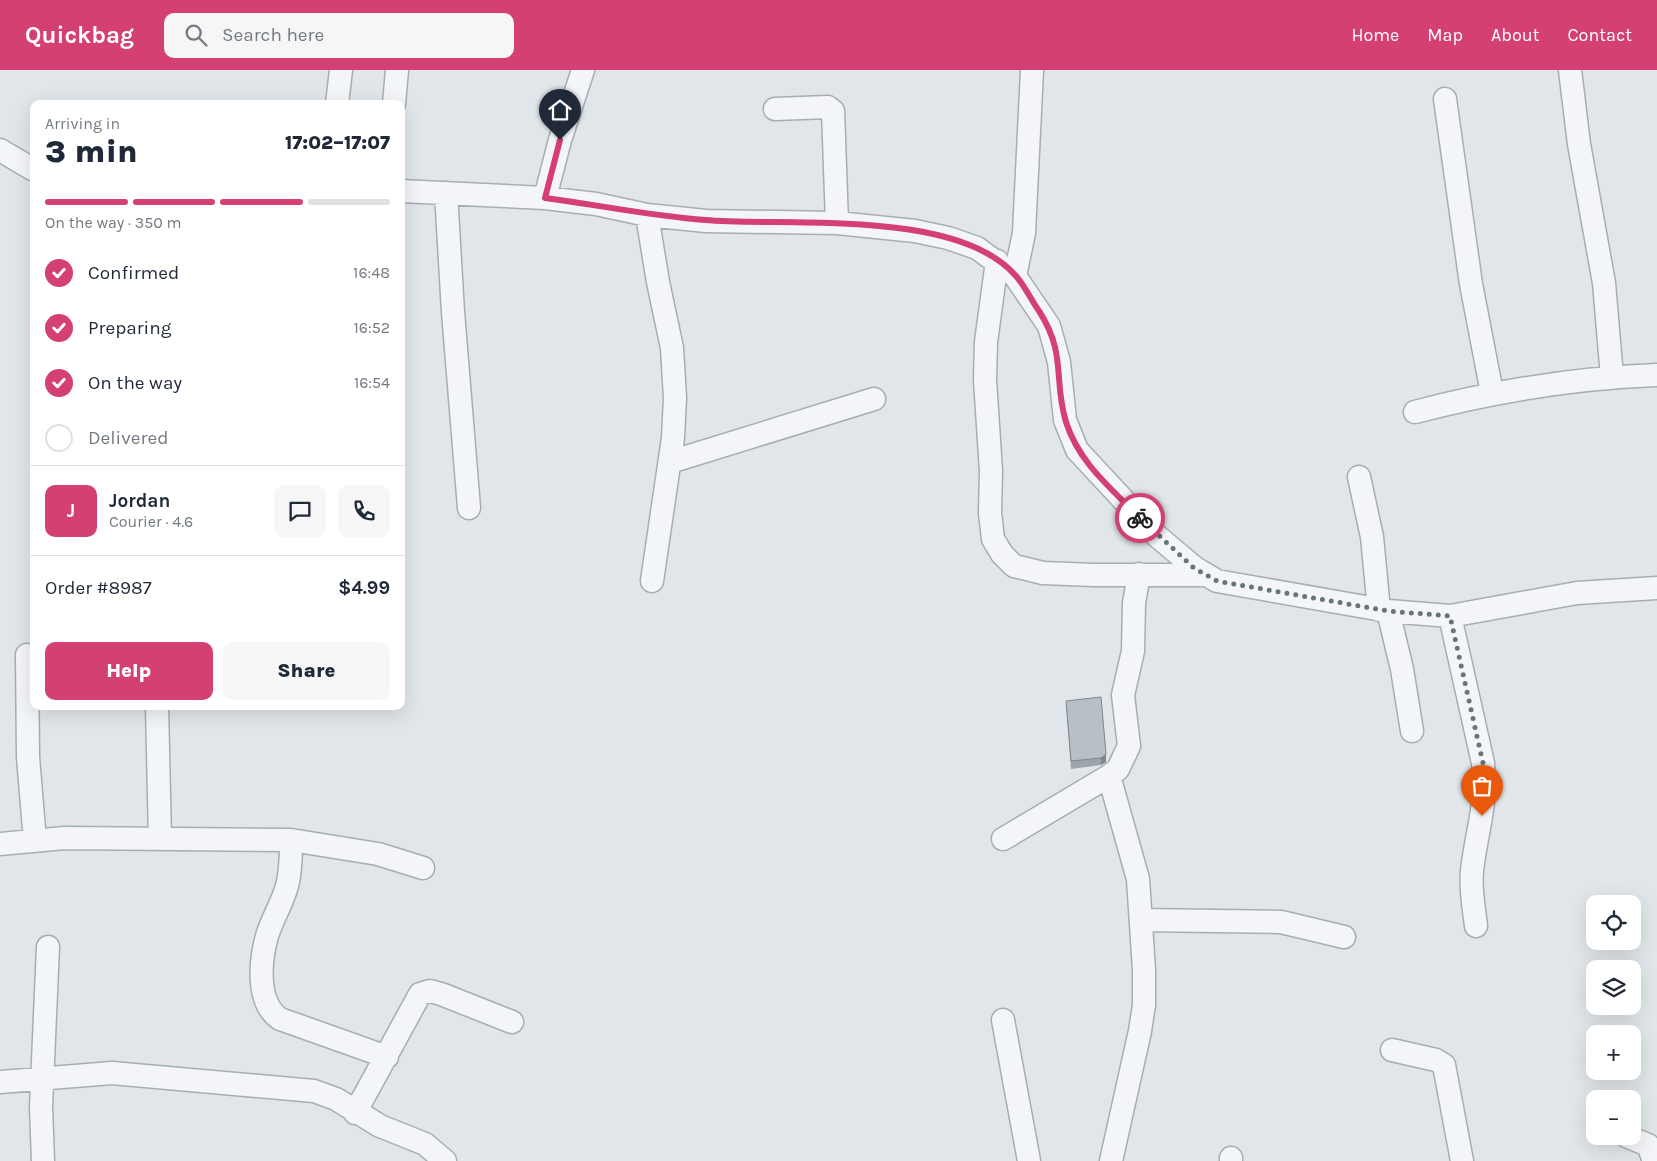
<!DOCTYPE html>
<meta charset="utf-8">
<style>
:root{--surface:#fff;--page:#f6f6f7;--text:#1f2937;--muted:#747a83;--line:#e0e1e3;--accent:#d43f74}
body{margin:0;font-family:Karla,sans-serif;background:var(--page);color:var(--text);height:100vh;display:flex;flex-direction:column;font-size:19px;white-space:nowrap}
*{box-sizing:border-box;margin:0}
p{font-size:16px;color:var(--muted)}
.icon{flex:none;width:28px;height:28px;fill:none;stroke:currentColor;stroke-width:2;stroke-linecap:round;stroke-linejoin:round}
.map{position:relative;flex:1;overflow:hidden}
.side{position:absolute;left:30px;top:30px;width:375px;height:610px;display:flex;flex-direction:column;background:var(--surface);border-radius:10px;box-shadow:0 5px 20px #0002}
.side>*{flex:none}
.fabs{position:absolute;left:1586px;top:825px;display:grid;gap:10px}
.fabs a{display:grid;place-items:center;width:55px;height:55px;border-radius:10px;background:var(--surface);box-shadow:0 5px 20px #0002;font-size:25px}
.pin{position:absolute;display:grid;place-items:center;width:42px;height:42px;color:#fff;margin:-51px -21px;border-radius:50% 50% 50% 0;rotate:-45deg;box-shadow:0 0 5px #0007}
.pin .icon{rotate:45deg}
.courier{position:absolute;display:grid;place-items:center;width:50px;height:50px;margin:-25px;border:4px solid #d43f74;border-radius:50%;background:#fff;color:#222;box-shadow:0 1px 6px #0007}
.overview em{font-style:normal;font-weight:800}
.overview div{display:flex;flex-direction:column-reverse}
.overview{display:flex;align-items:center;justify-content:space-between;height:85px;padding:0 15px}
h1{font-size:32px;font-weight:800;line-height:38px}
.bar{display:grid;grid-template-columns:repeat(4,1fr);gap:8px 5px;align-content:center;height:60px;padding:0 15px}
.bar i{height:6px;border-radius:4px;background:var(--line)}
.bar .selected{background:var(--accent)}
.bar p{grid-column:span 4}
.line{display:flex;align-items:center;gap:12px;padding:0 15px;border-top:1px solid var(--line)}
.line div{flex:1}
.round{display:grid;place-items:center;flex:none;width:52px;height:52px;border-radius:10px;background:var(--page)}
ol{padding:0 15px;list-style:none}
li{display:flex;align-items:center;gap:15px;height:55px}
li p{margin-inline-start:auto}
li .icon{padding:5px;border-radius:50%;background:var(--accent);color:#fff;stroke-width:4}
li:last-child{color:var(--muted)}
li i{width:28px;height:28px;border:2px solid var(--line);border-radius:50%}
.primary-button{display:flex;gap:10px;margin-top:auto;padding:10px 15px}
.primary-button a{flex:1;height:58px;border-radius:10px;background:var(--accent);color:#fff;font-size:20px;font-weight:800;line-height:58px;text-align:center}
.primary-button a+a{background:var(--page);color:var(--text)}
header{display:flex;align-items:center;gap:30px;box-sizing:border-box;height:70px;padding:0 25px;background:var(--accent);color:#fff}
header strong{font-size:24px}
nav{display:flex;gap:28px;margin-inline-start:auto;font-size:18px}
.search{width:350px;height:45px;background:var(--page);display:flex;align-items:center;gap:12px;box-sizing:border-box;padding:0 18px;border-radius:10px;color:var(--muted);font-size:19px}
.map>svg:first-child{display:block}
.lines{fill:none;stroke-linecap:round;stroke-linejoin:round}
.minor-casing{stroke:#a5aeb4;stroke-width:25}
.minor{stroke:#f3f5f8;stroke-width:22}
.wall{fill:#9da5ab}
.shaded-wall{fill:#80868b}
.building{fill:#b7c0c7;stroke:#80868b}
.done{stroke:#68747c;stroke-width:5;stroke-dasharray:0 9}
.route{stroke:#d43f74;stroke-width:6}
</style>
<header>
<strong>Quickbag</strong>
<div class="search"><svg class="icon" aria-label="search" viewBox="0 0 24 24"><circle cx="10" cy="10" r="6"/><path d="M15 15l6 6"/></svg>Search here</div>
<nav><a>Home</a><a>Map</a><a>About</a><a>Contact</a></nav>
</header>
<div class="map">
<svg width="1657" height="1091" viewBox="0 0 1657 1091">
<rect width="100%" height="100%" fill="#e0e6e9"/>
<g class="lines">
<g class="minor-casing">
<path id="minor" d="M 1570,0 L 1579,74 L 1604,213 L 1612,307
M 1445,29 L 1471,214 L 1492,323
M 337,34 L 341,0
M 394,34 L 397,0
M 775,39 L 828,37 L 833,41 L 837,153
M 0,80 L 34,100
M 401,121 L 545,128 L 596,134 L 647,145 L 706,151 L 837,153 L 915,161 L 948,168 L 977,178 L 1015,206 L 1049,256 L 1059,292 L 1065,350 L 1077,380 L 1157,466 L 1195,498 L 1217,511 L 1388,541 L 1450,546 L 1577,523 L 1657,518
M 446,123 L 453,242 L 469,438
M 545,128 L 560,70 L 583,0
M 647,145 L 658,212 L 672,278 L 675,328 L 673,368 L 652,511
M 997,191 L 986,272 L 985,310 L 991,401 L 990,443 L 993,469 L 1002,484 L 1014,496 L 1043,503 L 1094,505 L 1206,505
M 1015,206 L 1024,163 L 1032,0
M 1415,342 C 1495,321 1575,308 1657,305
M 670,392 L 874,329
M 1359,407 L 1372,467 L 1379,540
M 1388,541 L 1402,599 L 1412,661
M 1450,546 L 1483,693 C 1488,733 1476,763 1472,801 C 1470,820 1474,838 1476,856
M 27,585 L 28,687 L 35,771
M 157,636 L 160,769
M 1109,706 L 1138,809 L 1144,900 L 1144,935 L 1140,961 L 1111,1091
M 1003,769 L 1109,706 L 1118,699 L 1129,676 L 1123,625 L 1133,581 L 1134,533 L 1139,504
M 291,770 C 291,785 291,801 287,816 C 282,834 272,849 267,866 C 260,891 256,933 280,949 L 387,987
M 0,774 L 64,768 L 291,770 L 378,784 L 423,798
M 1142,850 L 1281,852 L 1344,867
M 1003,950 L 1029,1091
M 1392,980 L 1436,990 L 1444,995 L 1462,1091
M 0,1012 L 112,1003 L 314,1021 L 336,1029 L 380,1056 L 425,1074 L 445,1091
M 355,1043 L 420,924 L 430,921 L 441,924 L 512,952
M 1626,1066 L 1648,1075 L 1654,1091
M 43,1091 L 41,1037 L 48,877
M 1231,1091 L 1231,1088"/>
</g>
<use href="#minor" class="minor"/>
</g>
<path class="wall" d="M 1066,631 L 1106,692 L 1101,695 L 1071,699 Z"/>
<path class="shaded-wall" d="M 1106,684 L 1106,692 L 1101,695 L 1101,688 Z"/>
<path class="building" d="M 1101,627 L 1106,684 L 1101,688 L 1071,691 L 1066,631 Z"/>
<g class="lines">
<path class="done" d="M 1140,448 L 1194,498 L 1217,511 L 1388,541 L 1450,546 L 1483,693 L 1486,717 L 1482,746"/>
<path class="route" d="M 560,70 L 545,128 C 599,135 651,146 705,150 C 788,157 957,138 1016,206 C 1025,216 1031,230 1039,241 C 1067,284 1053,310 1066,352 C 1079,393 1111,418 1140,448"/>
</g>
</svg>
<div class="fabs">
<a><svg class="icon" aria-label="locate" viewBox="0 0 24 24"><circle cx="12" cy="12" r="6"/><path d="M12 2v4M12 18v4M2 12h4M18 12h4"/></svg></a>
<a><svg class="icon" aria-label="layers" viewBox="0 0 24 24"><path d="M12 4l9 5-9 5-9-5zM3 14l9 5 9-5"/></svg></a>
<a>+</a>
<a>−</a>
</div>
<div class="pin" style="left:1482px;top:746px;background:#ea580c"><svg class="icon" aria-label="bag" viewBox="0 0 24 24"><path d="M5 8h14l-1 12H6zM9 8a3 3 0 0 1 6 0"/></svg></div>
<div class="pin" style="left:560px;top:70px;background:#1f2937"><svg class="icon" aria-label="home" viewBox="0 0 24 24"><path d="M3 11l9-7 9 7M6 9v11h12V9"/></svg></div>
<div class="courier" style="left:1140px;top:448px"><svg class="icon" aria-label="bike" viewBox="0 0 24 24"><circle cx="6" cy="16" r="4"/><circle cx="18" cy="16" r="4"/><path d="M6 16l4-8h5l3 8M10 8l3 8H6M13 5h3"/></svg></div>
<section class="side">
<div class="overview"><div><h1>3 min</h1><p>Arriving in</p></div><em>17:02–17:07</em></div>
<div class="bar"><i class="selected"></i><i class="selected"></i><i class="selected"></i><i></i><p>On the way · 350 m</p></div>
<ol>
<li><svg class="icon" aria-label="check" viewBox="0 0 24 24"><path d="M5 12l5 5 9-10"/></svg>Confirmed<p>16:48</p></li>
<li><svg class="icon" aria-label="check" viewBox="0 0 24 24"><path d="M5 12l5 5 9-10"/></svg>Preparing<p>16:52</p></li>
<li><svg class="icon" aria-label="check" viewBox="0 0 24 24"><path d="M5 12l5 5 9-10"/></svg>On the way<p>16:54</p></li>
<li><i></i>Delivered</li>
</ol>
<div class="line" style="height:90px"><b class="round" style="background:var(--accent);color:#fff">J</b><div><b>Jordan</b><p>Courier · 4.6</p></div><a class="round"><svg class="icon" aria-label="chat" viewBox="0 0 24 24"><path d="M4 5h16v11H9l-5 4z"/></svg></a><a class="round"><svg class="icon" aria-label="phone" viewBox="0 0 24 24"><path d="M5 4h4l2 5-3 2q2 4 5 5l2-3 5 2v4C11 20 4 13 5 4z"/></svg></a></div>
<div class="line" style="height:65px"><div>Order #8987</div><b>$4.99</b></div>
<div class="primary-button"><a>Help</a><a>Share</a></div>
</section>
</div>
